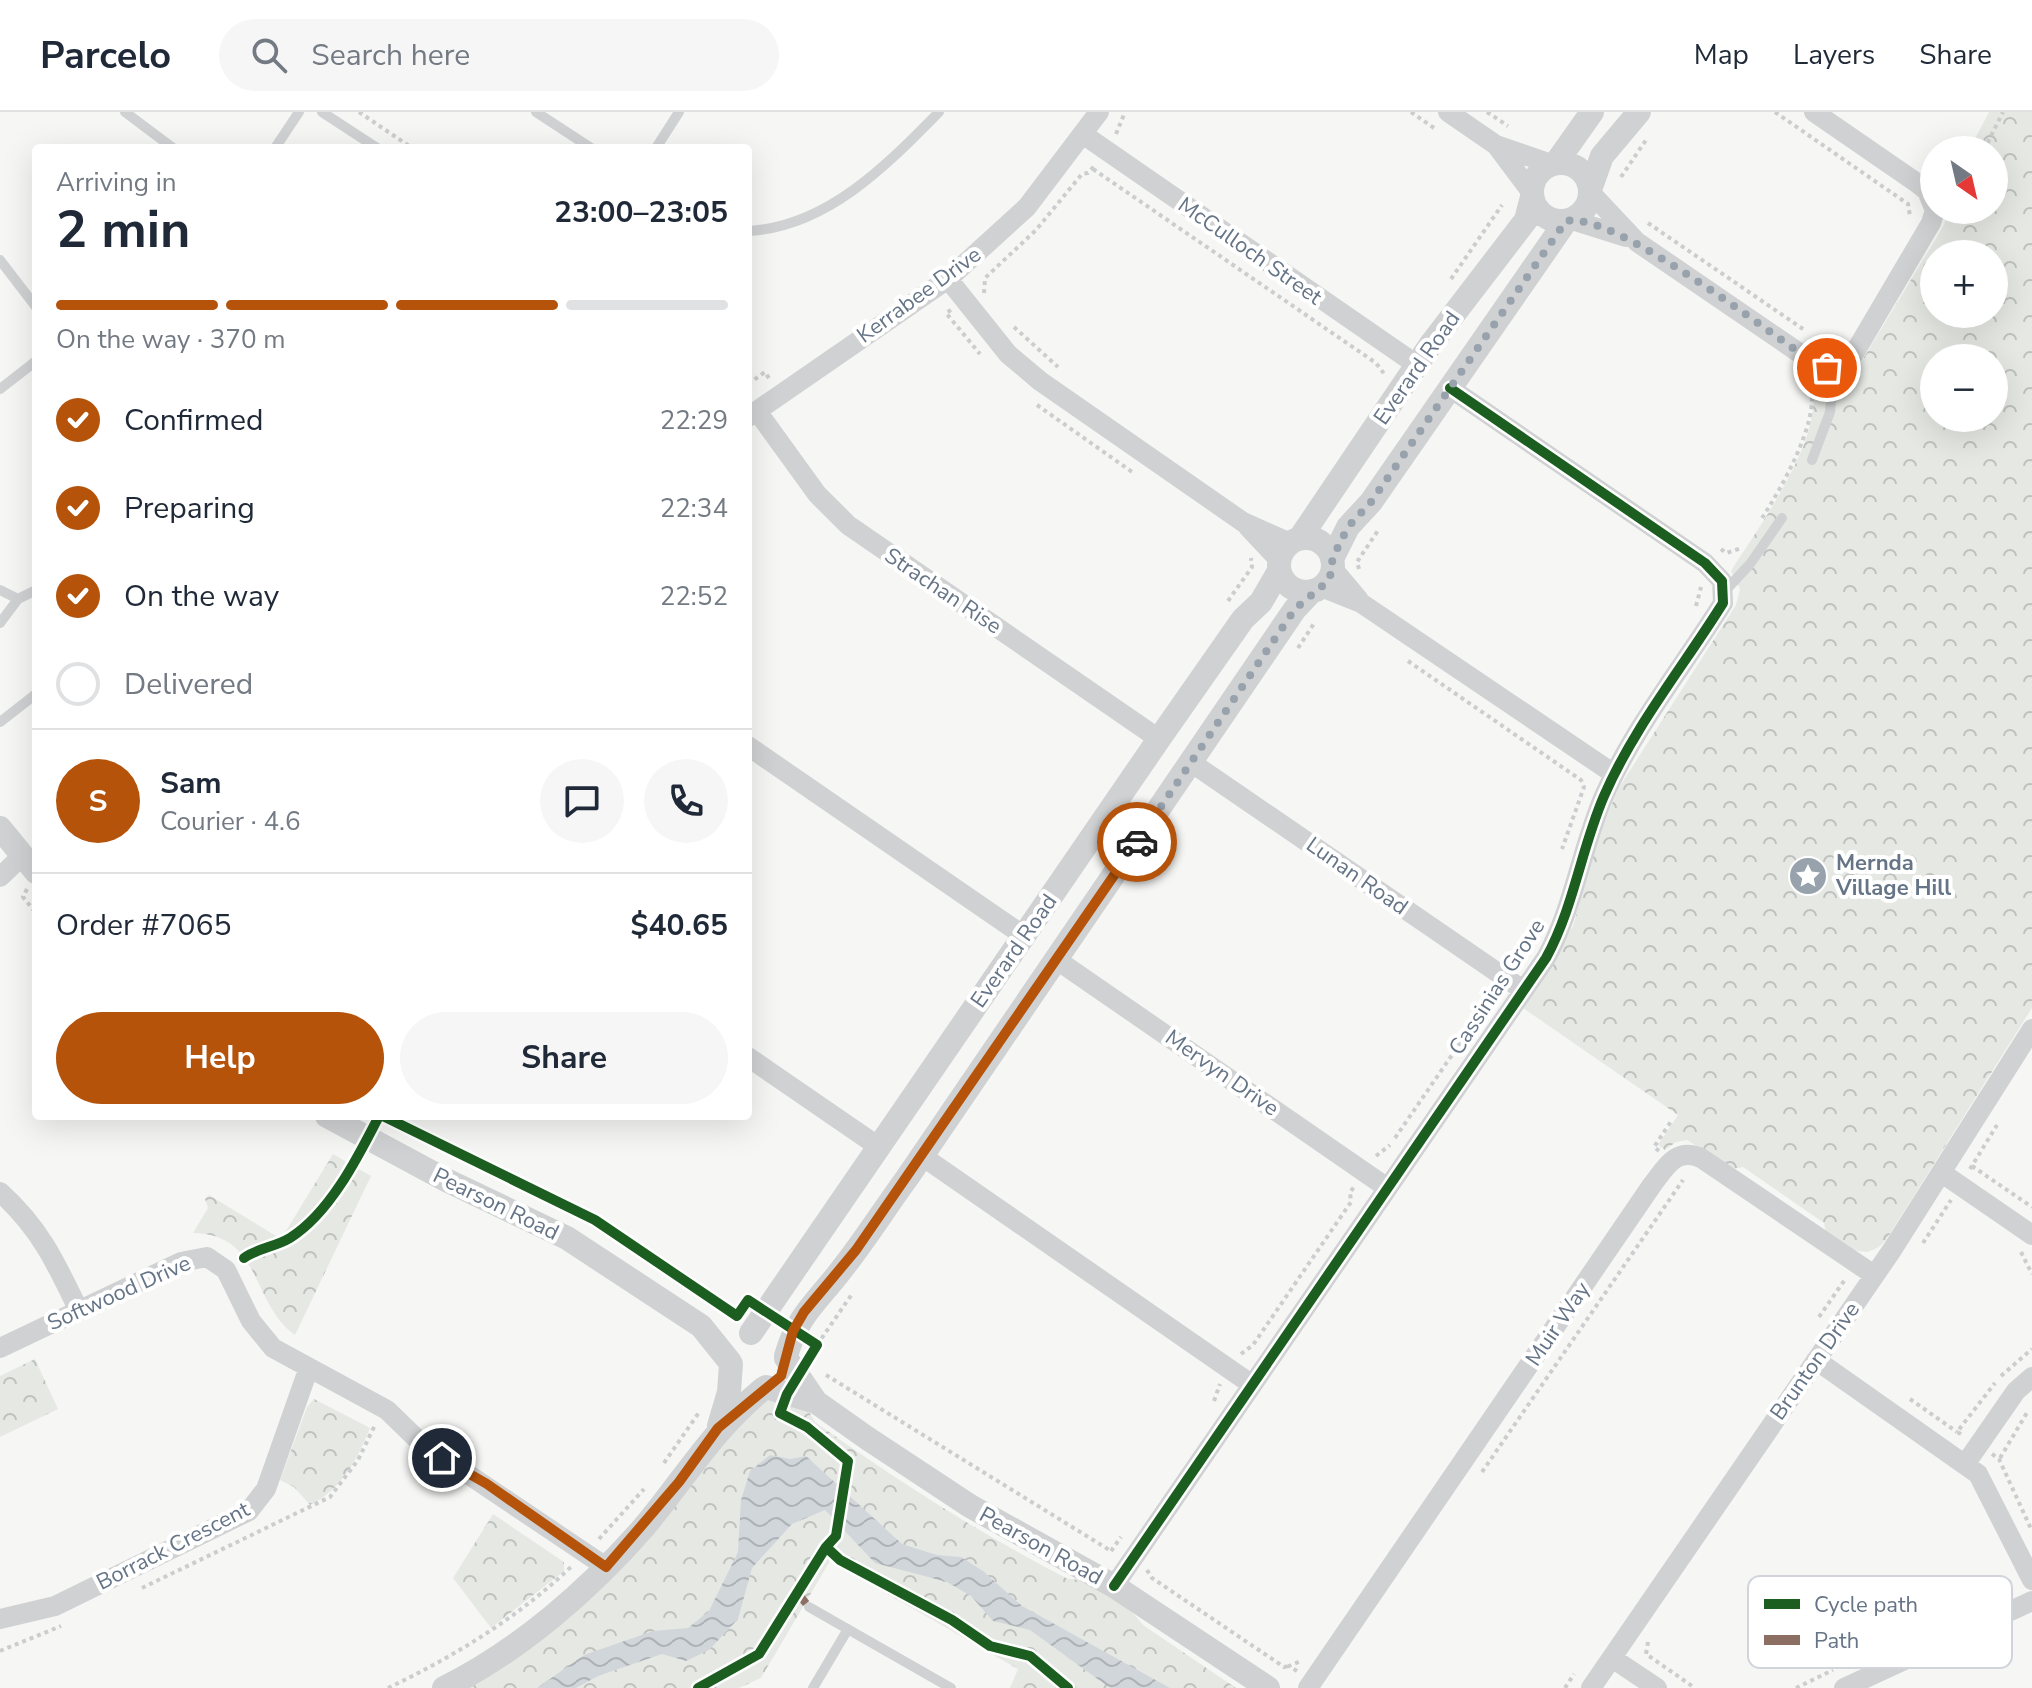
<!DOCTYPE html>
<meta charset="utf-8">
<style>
:root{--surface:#fff;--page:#f6f6f7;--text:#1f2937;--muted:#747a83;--line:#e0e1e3;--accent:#b45309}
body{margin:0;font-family:"Nunito Sans",sans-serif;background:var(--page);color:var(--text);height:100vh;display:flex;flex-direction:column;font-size:30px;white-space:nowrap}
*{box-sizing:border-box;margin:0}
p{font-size:26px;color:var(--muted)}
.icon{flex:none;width:44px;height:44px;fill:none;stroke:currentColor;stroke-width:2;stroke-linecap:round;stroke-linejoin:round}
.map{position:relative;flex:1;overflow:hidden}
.side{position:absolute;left:32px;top:32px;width:720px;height:976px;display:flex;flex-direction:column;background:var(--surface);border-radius:8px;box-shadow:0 8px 32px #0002}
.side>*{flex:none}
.needle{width:52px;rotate:146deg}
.controls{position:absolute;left:1920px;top:24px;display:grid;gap:16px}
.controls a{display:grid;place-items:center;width:88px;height:88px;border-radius:50%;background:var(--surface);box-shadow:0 8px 32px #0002;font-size:40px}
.pin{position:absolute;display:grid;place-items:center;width:68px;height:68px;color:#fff;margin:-34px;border:4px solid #fff;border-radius:50%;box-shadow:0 2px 8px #0007}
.courier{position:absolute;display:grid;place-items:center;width:80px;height:80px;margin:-40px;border:6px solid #b45309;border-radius:50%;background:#fff;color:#222;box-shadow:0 2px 10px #0007}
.head em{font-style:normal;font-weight:700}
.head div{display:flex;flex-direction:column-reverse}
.head{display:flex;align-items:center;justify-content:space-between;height:136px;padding:0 24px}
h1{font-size:52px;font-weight:700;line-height:60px}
.bar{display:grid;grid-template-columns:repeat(4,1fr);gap:12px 8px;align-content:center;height:96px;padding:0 24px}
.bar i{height:10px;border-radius:6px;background:var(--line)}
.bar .on{background:var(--accent)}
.bar p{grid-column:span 4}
.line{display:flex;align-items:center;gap:20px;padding:0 24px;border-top:2px solid var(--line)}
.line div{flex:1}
.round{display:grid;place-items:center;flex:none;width:84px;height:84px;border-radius:42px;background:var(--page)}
ol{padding:0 24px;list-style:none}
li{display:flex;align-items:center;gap:24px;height:88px}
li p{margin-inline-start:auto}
li .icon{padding:8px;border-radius:50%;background:var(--accent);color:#fff;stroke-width:4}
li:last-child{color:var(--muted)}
li i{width:44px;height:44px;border:4px solid var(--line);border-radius:50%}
.cta{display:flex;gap:16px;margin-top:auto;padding:16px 24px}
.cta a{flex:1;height:92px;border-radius:48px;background:var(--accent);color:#fff;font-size:32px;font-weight:700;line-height:92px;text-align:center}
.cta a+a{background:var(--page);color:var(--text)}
header{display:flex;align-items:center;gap:48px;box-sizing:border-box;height:112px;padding:0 40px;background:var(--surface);border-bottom:2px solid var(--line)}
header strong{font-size:38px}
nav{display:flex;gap:44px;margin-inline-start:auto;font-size:28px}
.search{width:560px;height:72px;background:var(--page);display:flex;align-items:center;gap:20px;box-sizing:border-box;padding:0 28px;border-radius:44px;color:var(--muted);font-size:30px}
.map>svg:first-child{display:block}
.park{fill:url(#park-crowns);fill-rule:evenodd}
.water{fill:url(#water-waves)}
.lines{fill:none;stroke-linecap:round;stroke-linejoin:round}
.path{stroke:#cccdcf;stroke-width:4;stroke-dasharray:4 4;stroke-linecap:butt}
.service{stroke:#d0d1d2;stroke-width:10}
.minor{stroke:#d0d1d2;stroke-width:20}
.tertiary{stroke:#d0d1d2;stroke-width:24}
.quiet{stroke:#8d6e63;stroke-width:8;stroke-dasharray:16 8;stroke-linecap:butt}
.cycleway-casing{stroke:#fff;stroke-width:15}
.cycleway{stroke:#1b5e20;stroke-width:10}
.done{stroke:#98a2ad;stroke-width:8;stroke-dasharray:0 14.4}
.route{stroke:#b45309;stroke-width:10}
.labels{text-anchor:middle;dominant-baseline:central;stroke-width:8;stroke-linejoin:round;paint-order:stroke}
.street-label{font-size:22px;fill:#657486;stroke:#fff}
.poi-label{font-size:22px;font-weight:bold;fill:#657486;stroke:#fff;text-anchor:start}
.key{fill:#fff;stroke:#d1d5db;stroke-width:2}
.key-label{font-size:22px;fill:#657486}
</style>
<header>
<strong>Parcelo</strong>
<div class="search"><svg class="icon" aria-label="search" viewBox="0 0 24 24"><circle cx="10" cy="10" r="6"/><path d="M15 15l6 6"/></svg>Search here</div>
<nav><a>Map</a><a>Layers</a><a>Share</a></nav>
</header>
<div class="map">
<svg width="2032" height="1576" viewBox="0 0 2032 1576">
<defs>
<pattern id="park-crowns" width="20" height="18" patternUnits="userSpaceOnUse" patternTransform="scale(2)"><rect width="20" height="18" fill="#e6e9e3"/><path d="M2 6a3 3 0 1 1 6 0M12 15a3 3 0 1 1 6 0" fill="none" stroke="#bec1be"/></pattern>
<pattern id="water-waves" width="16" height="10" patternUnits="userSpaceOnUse" patternTransform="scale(2)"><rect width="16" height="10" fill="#d1d6da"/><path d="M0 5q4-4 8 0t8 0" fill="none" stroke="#adb2b6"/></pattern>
</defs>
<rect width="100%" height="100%" fill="#f6f6f5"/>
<path class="park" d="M 1989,0 L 2032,0 L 2032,896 L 1886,1128 C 1865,1152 1847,1134 1826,1120 L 1824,1111 L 1743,1055 L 1733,1057 L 1687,1028 L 1676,1030 L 1665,1038 L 1658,1033 L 1678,1003 L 1523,896 L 1573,814 L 1600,721 L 1618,677 L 1736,493 L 1740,477 L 1731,459 C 1759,414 1825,326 1812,273 L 1817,266 L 1839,272 L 1852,265 L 1944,113 L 1948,98 L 1994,98 L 1994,38 L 1969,38 ZM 1934,142 L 1994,142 L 1994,202 L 1934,202 ZM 1934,246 L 1994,246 L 1994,306 L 1934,306 Z
M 333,1042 L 371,1064 L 295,1223 C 250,1190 262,1122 193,1121 L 208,1096 L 205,1087 L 209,1083 L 281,1127 Z
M 35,1247 L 58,1297 L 0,1325 L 0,1264 Z
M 763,1286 L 808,1298 L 815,1310 C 896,1368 979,1421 1068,1467 C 1091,1465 1131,1495 1143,1513 L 1236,1576 L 1010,1576 L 1018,1557 L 830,1449 L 761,1566 L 739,1576 L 465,1576 L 516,1544 Z
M 314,1287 L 370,1316 C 357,1348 341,1378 310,1393 L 294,1375 L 280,1368 L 307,1295 Z
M 493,1402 L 564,1450 L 564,1459 L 491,1516 L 453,1466 Z"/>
<path class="water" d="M 770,1343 L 790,1347 L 806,1344 L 902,1432 L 937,1443 L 961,1445 L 983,1459 L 1022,1494 L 1170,1576 L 1110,1576 L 1030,1518 L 993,1509 L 971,1484 L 947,1470 L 875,1451 L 825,1398 L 792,1412 L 752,1456 L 738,1507 L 709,1538 L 686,1549 L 662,1542 L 598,1564 L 576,1576 L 537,1576 L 584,1543 L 653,1519 L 688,1516 L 709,1499 L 738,1440 L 741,1388 L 750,1359 Z"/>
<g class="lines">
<path class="path" d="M 359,0 L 412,36
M 1411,0 L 1434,16
M 1487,0 L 1508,14
M 1775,0 L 1908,92 L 1910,104
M 1116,22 L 1125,0
M 1984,38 L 2003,0
M 1093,57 L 1376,251 L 1385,263
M 1621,65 L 1646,28
M 1648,111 L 1803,217
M 1451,167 L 1502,93
M 984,181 L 985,166 L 1036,118 L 1082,62 L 1088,61 L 1095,53
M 951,198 L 946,201 L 980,242
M 1014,215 L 1058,255
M 748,272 L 765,260 L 770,268
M 1037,293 L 1135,362
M 1762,406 C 1781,377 1819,310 1811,276 L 1800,268
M 1721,437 L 1726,441 L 1742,436
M 1359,457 L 1357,450 L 1379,417
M 1228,489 L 1252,455 L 1251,446
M 1696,494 L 1701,475
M 1298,536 L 1315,510
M 1408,549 L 1581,668 L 1584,675 L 1562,737
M 27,777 L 23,785 L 36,801
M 1512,847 L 1524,839 L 1534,821
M 1395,1026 L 1487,892 L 1486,885 L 1491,877
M 1659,1039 L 1654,1035 L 1672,1008
M 1376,1044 L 1390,1033
M 1972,1054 L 2032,1095
M 1970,1057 L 1997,1013
M 1923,1131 L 1951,1088
M 2021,1140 L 2032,1162
M 1819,1205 L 1846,1166
M 817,1233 L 852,1182
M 1241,1242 L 1253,1233 L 1351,1090 L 1350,1080 L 1355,1074
M 826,1263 L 1111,1439
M 2001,1264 L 2032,1237
M 1910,1287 L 1957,1320
M 1214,1289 L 1220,1272
M 1961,1322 L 1957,1320 L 1995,1271
M 1992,1342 L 1999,1347 L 2032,1419
M 2000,1346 L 2028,1299
M 664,1351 L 700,1299
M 1482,1360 L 1683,1068
M 599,1427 L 644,1377
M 1111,1439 L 1121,1425
M 1147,1458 L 1152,1466 L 1284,1555 L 1289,1554
M 142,1476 L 330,1385 L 358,1348 L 375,1313
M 1968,1495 L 2003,1478 L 2010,1468
M 1648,1530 L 1646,1542 L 1695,1576
M 0,1539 L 61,1514
M 1297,1559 L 1289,1554 L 1301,1549
M 388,1576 C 455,1544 519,1505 573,1453
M 1056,1576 L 1060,1571
M 1565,1576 L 1574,1562
M 1796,1576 L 1833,1558"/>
<path class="service" d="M 125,0 L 173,36
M 322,0 L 377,36
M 536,0 L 591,36
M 275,36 L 299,0
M 656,36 L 679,0
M 748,119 C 827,115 887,53 939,0
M 0,148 L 36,195
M 0,277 L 36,249
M 1812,348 L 1830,300 L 1834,257
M 0,478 L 18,487 L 36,478
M 1725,479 L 1750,452 L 1782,406
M 0,511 L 18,487
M 0,610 L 36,582
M 809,1495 L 951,1576
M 813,1576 L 848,1517"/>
<path class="minor" d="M 1448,0 L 1496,33 L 1532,81
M 1814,0 L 1917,71 L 1927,79 L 1934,96
M 1084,23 L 1417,253
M 1496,33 L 1551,52
M 1591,81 L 1637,130 L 1814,251 L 1834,257 L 1852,245 L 1931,111 L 1935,98
M 1572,108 L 1626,125
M 948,167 L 1008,242 L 1040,269 L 1243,410 L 1290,431
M 757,299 L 817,382 L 848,413 L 1159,627
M 748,305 L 948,167 L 1027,95 L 1099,0
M 1248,415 L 1279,448
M 1333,457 L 1359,488
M 1321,475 L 1361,491 L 1614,662
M 748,634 L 1024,824
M 1192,651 L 1523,878
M 0,765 L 22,744
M 1057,848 L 1386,1075
M 748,945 L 879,1035
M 922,1044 L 1251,1272
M 1942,1061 L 2032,1123
M 0,1080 C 40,1116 56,1151 79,1199
M 0,1236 L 181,1150 L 207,1145 L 226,1158 L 251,1209 L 273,1236 L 387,1298 L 420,1330 L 606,1455
M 1816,1248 L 1978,1362 L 2032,1468
M 1966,1351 L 2016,1279 L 2032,1265
M 1114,1474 L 1546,846 C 1574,795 1581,737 1604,684 C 1634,615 1683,555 1723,491 L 1722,469 L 1705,451 L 1450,276
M 0,1507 L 55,1494 L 249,1399 L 266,1377 L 308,1258
M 1612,1546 L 1657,1576
M 1308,1576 L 1652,1073 C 1666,1055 1676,1035 1701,1046 L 1874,1163
M 1591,1576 L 1892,1138 L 2032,917
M 1844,1576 L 2032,1489"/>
<path class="tertiary" d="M1532 80a29 29 0 1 1 58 0a29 29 0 1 1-58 0Z
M 1556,51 L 1592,0
M 1591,75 L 1602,44 L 1639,0
M1279 453a27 27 0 1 1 54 0a27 27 0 1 1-54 0Z
M 1300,426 L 1431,232 L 1526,108 L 1532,85
M 1332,447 L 1348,415 L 1371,390 L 1566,109
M 0,716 L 36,760
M 327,1004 L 446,1068 L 567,1126 L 701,1214 L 730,1250
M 751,1221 L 1159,627 L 1243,507 L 1261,490 L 1279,459
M 786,1244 C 798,1202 817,1190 842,1157 C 865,1128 885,1096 907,1066 L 1295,497 L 1312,479
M 786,1246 L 816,1290 L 867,1326 L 970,1394 L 1114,1474 L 1268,1576
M 766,1275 L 816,1290
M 719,1314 L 729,1280 L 731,1252
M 444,1576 C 519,1539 589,1478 644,1415 C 686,1365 712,1318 764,1276"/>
<path class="quiet" d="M 796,1479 L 809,1495"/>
<g class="cycleway-casing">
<path id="cycleway" d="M 383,1004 L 595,1108 L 737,1204 L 748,1188 L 817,1233 L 787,1282 L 780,1301 L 807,1315 L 848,1349 L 836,1424 L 826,1435 L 840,1448 L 952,1508 L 990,1534 L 1030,1544 L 1068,1576
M 244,1146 C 258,1136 275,1135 290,1126 C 330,1101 358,1045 379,1004
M 1114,1474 L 1546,846 C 1574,795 1581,737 1604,684 C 1634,615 1683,555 1723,491 L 1722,469 L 1705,451 L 1450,276
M 698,1576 L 759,1542 L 826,1435"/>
</g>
<use href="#cycleway" class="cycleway"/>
</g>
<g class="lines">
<path class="done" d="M 1137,730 L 1295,497 L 1327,470 L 1333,457 L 1332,447 L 1348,415 L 1371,390 L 1566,109 C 1612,98 1771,222 1814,251 L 1827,256"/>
<path class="route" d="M 442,1346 L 487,1372 L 606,1455 L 679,1370 L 718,1316 L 781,1264 L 793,1219 L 804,1200 L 856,1138 L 1137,730"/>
</g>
<defs>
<g id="sight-disc" transform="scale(2)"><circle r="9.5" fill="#98a2ad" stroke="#fff"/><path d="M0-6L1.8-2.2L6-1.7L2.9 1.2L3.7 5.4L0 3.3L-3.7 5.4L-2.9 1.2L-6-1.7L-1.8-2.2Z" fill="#fff"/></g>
</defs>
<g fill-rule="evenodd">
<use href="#sight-disc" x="1808" y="764"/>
</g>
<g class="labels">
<g class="street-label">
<text transform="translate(1250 139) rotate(35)">McCulloch Street</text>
<text transform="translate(919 183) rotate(-36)">Kerrabee Drive</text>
<text transform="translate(1417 256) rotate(-55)">Everard Road</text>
<text transform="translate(943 479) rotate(34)">Strachan Rise</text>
<text transform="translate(1357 764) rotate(35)">Lunan Road</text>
<text transform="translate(1014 839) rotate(-55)">Everard Road</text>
<text transform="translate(1497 875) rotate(-57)">Cassinias Grove</text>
<text transform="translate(1222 961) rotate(35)">Mervyn Drive</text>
<text transform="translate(496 1092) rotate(26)">Pearson Road</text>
<text transform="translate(119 1181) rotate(-24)">Softwood Drive</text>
<text transform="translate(1558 1212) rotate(-56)">Muir Way</text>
<text transform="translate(1815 1249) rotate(-55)">Brunton Drive</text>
<text transform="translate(173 1434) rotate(-27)">Borrack Crescent</text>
<text transform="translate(1041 1434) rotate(29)">Pearson Road</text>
</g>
<g class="poi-label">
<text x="1836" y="751">Mernda<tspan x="1836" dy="25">Village Hill</tspan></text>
</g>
</g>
<rect x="1748" y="1464" width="264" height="92" rx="12" class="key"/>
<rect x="1764" y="1487" width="36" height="10" fill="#1b5e20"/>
<rect x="1764" y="1523" width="36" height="10" fill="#8d6e63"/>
<g class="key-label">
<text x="1814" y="1500">Cycle path</text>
<text x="1814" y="1536">Path</text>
</g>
</svg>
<div class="controls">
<a><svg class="needle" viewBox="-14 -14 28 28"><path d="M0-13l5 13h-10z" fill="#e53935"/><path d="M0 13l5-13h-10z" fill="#747a83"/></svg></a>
<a>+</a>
<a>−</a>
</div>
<div class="pin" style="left:1827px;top:256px;background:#ea580c"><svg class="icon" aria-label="bag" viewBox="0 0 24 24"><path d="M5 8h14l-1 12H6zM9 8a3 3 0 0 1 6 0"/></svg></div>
<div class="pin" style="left:442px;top:1346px;background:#1f2937"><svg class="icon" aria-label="home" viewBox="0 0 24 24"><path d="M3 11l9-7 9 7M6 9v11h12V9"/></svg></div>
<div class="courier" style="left:1137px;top:730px"><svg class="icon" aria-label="car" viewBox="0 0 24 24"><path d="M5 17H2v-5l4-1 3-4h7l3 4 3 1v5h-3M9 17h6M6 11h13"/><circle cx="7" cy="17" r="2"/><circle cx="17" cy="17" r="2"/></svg></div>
<section class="side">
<div class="head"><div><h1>2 min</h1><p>Arriving in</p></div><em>23:00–23:05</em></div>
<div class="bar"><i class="on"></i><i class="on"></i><i class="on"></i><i></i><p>On the way · 370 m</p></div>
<ol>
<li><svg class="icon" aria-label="check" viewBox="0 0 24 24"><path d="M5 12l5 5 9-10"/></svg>Confirmed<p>22:29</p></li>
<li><svg class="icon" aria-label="check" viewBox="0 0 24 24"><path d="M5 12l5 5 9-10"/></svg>Preparing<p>22:34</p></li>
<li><svg class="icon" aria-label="check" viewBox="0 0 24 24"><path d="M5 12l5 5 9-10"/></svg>On the way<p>22:52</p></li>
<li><i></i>Delivered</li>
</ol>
<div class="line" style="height:144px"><b class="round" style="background:var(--accent);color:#fff">S</b><div><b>Sam</b><p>Courier · 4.6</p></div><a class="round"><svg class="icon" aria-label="chat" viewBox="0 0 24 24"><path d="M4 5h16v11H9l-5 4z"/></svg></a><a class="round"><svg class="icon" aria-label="phone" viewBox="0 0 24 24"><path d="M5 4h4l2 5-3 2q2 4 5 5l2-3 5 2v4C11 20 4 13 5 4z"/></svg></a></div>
<div class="line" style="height:104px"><div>Order #7065</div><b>$40.65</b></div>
<div class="cta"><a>Help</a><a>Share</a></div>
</section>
</div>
